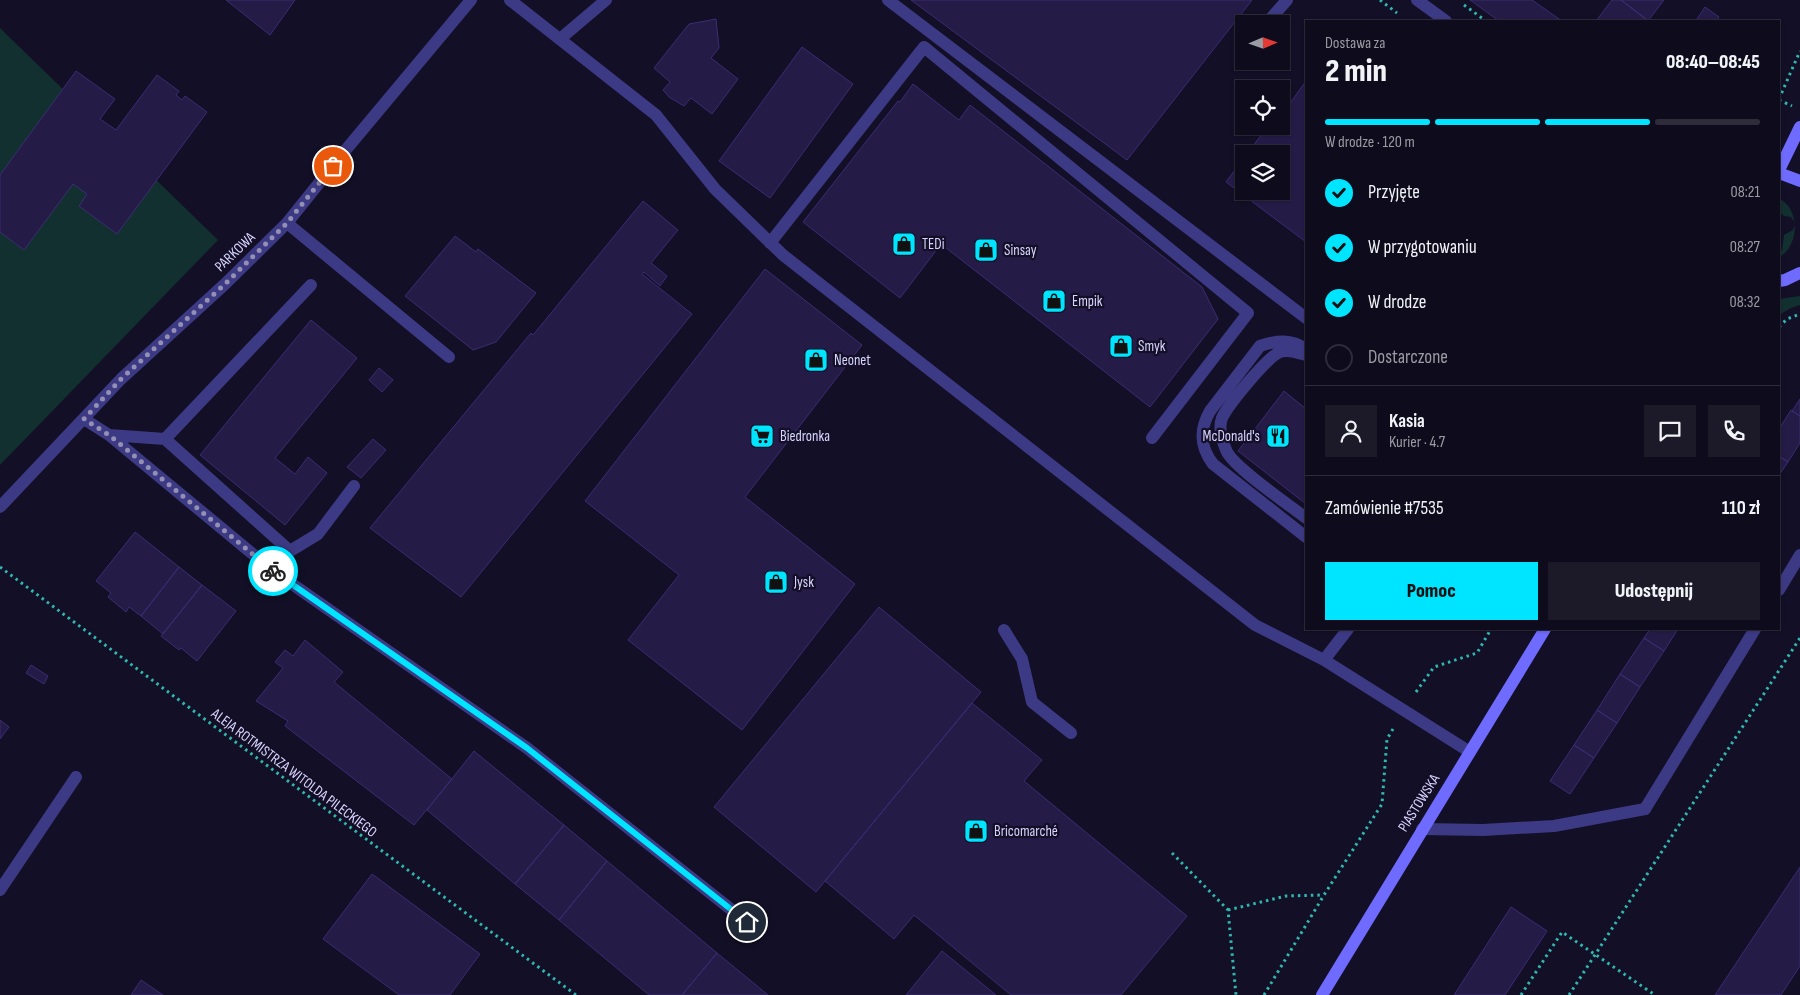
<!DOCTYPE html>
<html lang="pl">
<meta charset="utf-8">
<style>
:root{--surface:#0e0b1c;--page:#1c1929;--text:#f1f3f6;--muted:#9b9ba3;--line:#2e2b3b;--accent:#00e5ff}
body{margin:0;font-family:"Sofia Sans Condensed",sans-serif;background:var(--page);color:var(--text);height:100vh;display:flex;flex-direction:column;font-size:19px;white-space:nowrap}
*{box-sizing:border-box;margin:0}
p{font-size:16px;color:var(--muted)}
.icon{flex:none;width:28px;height:28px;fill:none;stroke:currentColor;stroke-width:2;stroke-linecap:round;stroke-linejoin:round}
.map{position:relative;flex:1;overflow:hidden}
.panel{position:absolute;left:1305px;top:20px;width:475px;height:610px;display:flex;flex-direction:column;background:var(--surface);border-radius:0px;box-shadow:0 1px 4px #0004,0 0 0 1px var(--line)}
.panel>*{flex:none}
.needle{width:32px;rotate:88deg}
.tools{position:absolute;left:1235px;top:15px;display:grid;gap:10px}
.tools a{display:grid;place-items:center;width:55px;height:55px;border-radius:0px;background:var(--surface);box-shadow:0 1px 4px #0004,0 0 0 1px var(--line);font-size:25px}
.pin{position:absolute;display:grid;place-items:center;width:42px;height:42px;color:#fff;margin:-21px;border:2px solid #fff;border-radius:50%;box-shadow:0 1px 5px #0007}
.courier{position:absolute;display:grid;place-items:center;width:50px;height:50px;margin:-25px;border:4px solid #00e5ff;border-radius:50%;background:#fff;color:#222;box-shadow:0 1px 6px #0007}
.head em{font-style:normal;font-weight:800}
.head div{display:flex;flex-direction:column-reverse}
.head{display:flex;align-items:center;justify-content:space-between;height:85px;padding:0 20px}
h1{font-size:32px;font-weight:800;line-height:38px}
.bar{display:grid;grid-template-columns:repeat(4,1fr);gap:8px 5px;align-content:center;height:60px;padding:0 20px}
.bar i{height:6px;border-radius:4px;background:var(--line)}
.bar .active{background:var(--accent)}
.bar p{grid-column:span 4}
.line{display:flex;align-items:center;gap:12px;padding:0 20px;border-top:1px solid var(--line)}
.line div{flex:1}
.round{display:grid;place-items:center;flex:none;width:52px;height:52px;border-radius:0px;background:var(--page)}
ol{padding:0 20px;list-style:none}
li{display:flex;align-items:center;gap:15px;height:55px}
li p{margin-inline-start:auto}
li .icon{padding:5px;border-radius:50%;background:var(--accent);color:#111;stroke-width:4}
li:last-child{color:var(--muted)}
li i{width:28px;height:28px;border:2px solid var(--line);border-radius:50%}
.button{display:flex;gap:10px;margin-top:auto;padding:10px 20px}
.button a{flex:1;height:58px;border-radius:0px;background:var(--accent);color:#111;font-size:20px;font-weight:800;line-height:58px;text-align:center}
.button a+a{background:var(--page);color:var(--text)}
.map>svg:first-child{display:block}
.green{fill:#12302f}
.building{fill:#241b47;stroke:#3b2d73}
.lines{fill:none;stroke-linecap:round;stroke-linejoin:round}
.path{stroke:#2fb8b0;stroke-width:3;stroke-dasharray:2.5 4;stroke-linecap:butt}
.lane{stroke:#3d3a85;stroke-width:12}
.street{stroke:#3d3a85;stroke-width:12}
.secondary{stroke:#6f6bff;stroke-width:12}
.done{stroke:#948fb3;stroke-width:5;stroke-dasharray:0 9}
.route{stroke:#00e5ff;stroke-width:6}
.labels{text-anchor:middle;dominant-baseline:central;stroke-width:4.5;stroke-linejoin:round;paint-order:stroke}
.poi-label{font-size:15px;fill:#d9d4ff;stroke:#130f26;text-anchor:start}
.street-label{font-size:15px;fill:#d9d4ff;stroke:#130f26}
</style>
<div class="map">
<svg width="1800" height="995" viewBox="0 0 1800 995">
<rect width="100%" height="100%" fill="#130f26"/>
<path class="green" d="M 0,28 L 218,240 L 0,465 Z
M 1779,199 C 1800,207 1800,247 1779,257 L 1779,251 L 1782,250 L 1784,235 L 1793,230 L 1795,223 L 1791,217 L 1784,216 L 1779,212 Z
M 1800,296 L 1800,305 L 1791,308 L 1779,315 L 1779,299 Z"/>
<path class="building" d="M 226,0 L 295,0 L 270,35 Z
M 911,0 L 1252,0 L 1127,160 Z
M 1470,0 L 1532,0 L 1562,21 L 1499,21 Z
M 1612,0 L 1621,0 L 1649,21 L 1596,21 Z
M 1621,0 L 1664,0 L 1648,21 Z
M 1705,7 L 1719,17 L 1716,21 L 1701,21 L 1697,19 Z
M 716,19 L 719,48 L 711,58 L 738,79 L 712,114 L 691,98 L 684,106 L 669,97 L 663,90 L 670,82 L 654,68 L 689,24 Z
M 802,47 L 853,84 L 770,198 L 719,161 Z
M 76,71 L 115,99 L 100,119 L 116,130 L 157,75 L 179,91 L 176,95 L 182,100 L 185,96 L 207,112 L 117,234 L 79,206 L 87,194 L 73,184 L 24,250 L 0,232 L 0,175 Z
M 1306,81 L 1306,242 L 1226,182 L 1244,158 L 1244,191 L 1281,191 L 1281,154 L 1247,154 L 1268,126 L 1281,126 L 1281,112 L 1283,113 Z
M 913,84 L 959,120 L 970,105 L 1202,287 L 1218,319 L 1150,407 L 941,244 L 900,298 L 803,222 L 898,101 L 900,102 Z
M 643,201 L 678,230 L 651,263 L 667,276 L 660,286 L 644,272 L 642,274 L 692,314 L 461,597 L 370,528 L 531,333 L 533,335 Z
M 455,236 L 476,252 L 478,249 L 536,293 L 496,342 L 473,350 L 405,296 Z
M 765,269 L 862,345 L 745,497 L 855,584 L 742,730 L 628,640 L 679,575 L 585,501 Z
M 311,320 L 357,358 L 275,458 L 295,474 L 308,457 L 327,473 L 285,525 L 200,455 Z
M 379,368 L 393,380 L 382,392 L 369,380 Z
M 1284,391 L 1306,409 L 1306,504 L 1238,451 Z
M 1800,399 L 1800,416 L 1792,411 Z
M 1791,410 L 1800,416 L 1800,443 L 1788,462 L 1779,456 L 1779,429 Z
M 373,439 L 386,450 L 361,478 L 347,467 Z
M 1779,456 L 1788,462 L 1779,475 Z
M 135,532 L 179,567 L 141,616 L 129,607 L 126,612 L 108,597 L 111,593 L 96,581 Z
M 179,567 L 202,585 L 163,634 L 141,616 Z
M 202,585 L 236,611 L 197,661 L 181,648 L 179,650 L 161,636 Z
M 879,607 L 981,692 L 816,892 L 714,807 Z
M 1650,629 L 1678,629 L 1664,651 L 1644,638 Z
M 1644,638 L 1664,651 L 1640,687 L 1620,674 Z
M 305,640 L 343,672 L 334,682 L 452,779 L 414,825 L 285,726 L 288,721 L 256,701 L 283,668 L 275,662 L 285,650 L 293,656 Z
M 31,665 L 48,676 L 44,684 L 26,673 Z
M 1620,674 L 1640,687 L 1617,723 L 1597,710 Z
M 972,703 L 1042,760 L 1024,781 L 1187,916 L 1121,995 L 1011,995 L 914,915 L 894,939 L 825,881 Z
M 1597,710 L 1617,723 L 1594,758 L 1574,745 Z
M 0,720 L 9,727 L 0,739 Z
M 1574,745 L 1594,758 L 1570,794 L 1550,781 Z
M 474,751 L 564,825 L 515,884 L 427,810 Z
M 564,825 L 607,861 L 559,920 L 515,884 Z
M 607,861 L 717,953 L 682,995 L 649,995 L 559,920 Z
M 1800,867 L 1800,966 L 1781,995 L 1715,995 Z
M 372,874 L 480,954 L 450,995 L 399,995 L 323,939 Z
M 1511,907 L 1547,931 L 1505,995 L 1454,995 Z
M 942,951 L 996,995 L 906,995 Z
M 717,953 L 768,995 L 682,995 Z
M 141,980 L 163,995 L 131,995 Z"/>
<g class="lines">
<path class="path" d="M 1380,0 L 1397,13
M 1464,5 L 1486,21
M 1779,99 L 1800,51
M 1779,100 L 1792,106
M 1779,327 L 1787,319 L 1800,314
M 0,567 L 576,995
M 1416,692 L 1434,667 L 1477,653 L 1491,629
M 1172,853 L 1228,910 L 1236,995
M 1228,910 L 1286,896 L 1323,895
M 1264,995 L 1324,895 L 1382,804 L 1387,739 L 1393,729
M 1521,995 L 1562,932 L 1655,995
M 1569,995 L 1800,638"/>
<path class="lane" d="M 510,0 L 656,115 L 715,189 L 783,255 L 1255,625 L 1324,660 L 1470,752
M 888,0 L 1306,318
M 1266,24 L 1287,0
M 560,39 L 606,0
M 287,223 L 449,357
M 770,243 L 924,47 L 1248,313 L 1152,438
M 1306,349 C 1291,339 1277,340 1260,346 L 1210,411 C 1199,430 1200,447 1213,464 L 1306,537
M 1306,355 C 1298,353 1288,349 1280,352 C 1267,357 1228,405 1222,418 C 1218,428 1223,443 1227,452 C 1236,469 1288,504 1306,518
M 84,419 L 109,435 L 272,570 L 527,748 L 747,922
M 109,435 L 165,439 L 311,285
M 165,439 L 290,551 L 318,534 L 354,486
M 1779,590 L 1800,555
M 1004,630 L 1022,659 L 1032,702 L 1071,733
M 1324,660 L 1348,629
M 1645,809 L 1755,629
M 0,890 L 76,777"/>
<path class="street" d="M 1417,0 L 1446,21
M 0,507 L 121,379 L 225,284 L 287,223 L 344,152 L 471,0
M 1422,829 L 1483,830 L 1554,826 L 1645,809"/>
<path class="secondary" d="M 1779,170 L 1800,127
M 1779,173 L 1800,181
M 1779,281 L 1785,280 L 1800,273
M 1322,995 L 1545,629"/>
</g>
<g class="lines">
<path class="done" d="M 273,571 L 109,435 L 84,419 L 121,379 L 225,284 L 287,223 L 333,166"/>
<path class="route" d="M 273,571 L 527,748 L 747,922"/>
</g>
<defs>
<g id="shop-square" transform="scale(1.25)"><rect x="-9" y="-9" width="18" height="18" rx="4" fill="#00e5ff" stroke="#130f26"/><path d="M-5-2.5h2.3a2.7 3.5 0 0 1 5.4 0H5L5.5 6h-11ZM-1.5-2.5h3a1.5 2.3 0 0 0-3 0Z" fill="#111"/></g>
<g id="supermarket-square" transform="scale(1.25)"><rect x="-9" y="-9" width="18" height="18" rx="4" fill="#00e5ff" stroke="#130f26"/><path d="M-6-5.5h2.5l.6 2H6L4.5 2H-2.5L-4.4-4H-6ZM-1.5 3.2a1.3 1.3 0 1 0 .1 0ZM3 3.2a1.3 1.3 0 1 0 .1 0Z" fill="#111"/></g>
<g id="restaurant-square" transform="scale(1.25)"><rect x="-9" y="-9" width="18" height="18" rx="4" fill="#00e5ff" stroke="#130f26"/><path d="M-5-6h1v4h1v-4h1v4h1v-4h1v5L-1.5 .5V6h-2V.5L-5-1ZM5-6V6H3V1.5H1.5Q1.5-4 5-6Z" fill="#111"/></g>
</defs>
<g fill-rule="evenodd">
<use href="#shop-square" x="904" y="244"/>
<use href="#shop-square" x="986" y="250"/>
<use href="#shop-square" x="1054" y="301"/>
<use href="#shop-square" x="1121" y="346"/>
<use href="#shop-square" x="816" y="360"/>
<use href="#supermarket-square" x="762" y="436"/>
<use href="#restaurant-square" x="1278" y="436"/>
<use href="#shop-square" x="776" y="582"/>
<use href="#shop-square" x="976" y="831"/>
</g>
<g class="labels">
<g class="poi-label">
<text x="922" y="244">TEDi</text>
<text x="1004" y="250">Sinsay</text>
<text x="1072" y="301">Empik</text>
<text x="1138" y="346">Smyk</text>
<text x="834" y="360">Neonet</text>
<text x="780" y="436">Biedronka</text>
<text x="1260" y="436" text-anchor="end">McDonald's</text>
<text x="794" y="582">Jysk</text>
<text x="994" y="831">Bricomarché</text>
</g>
<g class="street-label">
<text transform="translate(235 252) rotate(-44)">PARKOWA</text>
<text transform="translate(294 773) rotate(37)">ALEJA ROTMISTRZA WITOLDA PILECKIEGO</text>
<text transform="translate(1419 803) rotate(-58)">PIASTOWSKA</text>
</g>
</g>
</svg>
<div class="tools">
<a><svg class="needle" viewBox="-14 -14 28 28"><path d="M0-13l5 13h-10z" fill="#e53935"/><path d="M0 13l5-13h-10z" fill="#9b9ba3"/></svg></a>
<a><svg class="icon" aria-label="locate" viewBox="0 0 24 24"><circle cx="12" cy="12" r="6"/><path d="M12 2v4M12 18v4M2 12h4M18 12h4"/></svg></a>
<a><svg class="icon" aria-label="layers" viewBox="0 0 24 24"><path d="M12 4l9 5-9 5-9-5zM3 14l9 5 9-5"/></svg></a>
</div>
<div class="pin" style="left:333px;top:166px;background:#ea580c"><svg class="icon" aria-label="bag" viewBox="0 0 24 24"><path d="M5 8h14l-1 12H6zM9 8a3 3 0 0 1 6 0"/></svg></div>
<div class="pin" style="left:747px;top:922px;background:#1f2937"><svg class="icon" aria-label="home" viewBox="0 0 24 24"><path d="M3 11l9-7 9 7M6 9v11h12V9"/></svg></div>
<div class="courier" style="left:273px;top:571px"><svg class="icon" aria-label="bike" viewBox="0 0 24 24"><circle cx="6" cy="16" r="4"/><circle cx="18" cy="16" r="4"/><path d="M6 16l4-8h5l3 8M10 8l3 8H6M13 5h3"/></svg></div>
<section class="panel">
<div class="head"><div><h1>2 min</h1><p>Dostawa za</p></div><em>08:40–08:45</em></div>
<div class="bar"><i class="active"></i><i class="active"></i><i class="active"></i><i></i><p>W drodze · 120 m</p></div>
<ol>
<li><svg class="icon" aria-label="check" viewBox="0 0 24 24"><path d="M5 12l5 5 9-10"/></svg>Przyjęte<p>08:21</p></li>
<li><svg class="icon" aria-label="check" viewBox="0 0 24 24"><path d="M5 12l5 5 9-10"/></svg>W przygotowaniu<p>08:27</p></li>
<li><svg class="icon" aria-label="check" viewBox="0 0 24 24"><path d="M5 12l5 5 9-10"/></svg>W drodze<p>08:32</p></li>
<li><i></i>Dostarczone</li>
</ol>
<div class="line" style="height:90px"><a class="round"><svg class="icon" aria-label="person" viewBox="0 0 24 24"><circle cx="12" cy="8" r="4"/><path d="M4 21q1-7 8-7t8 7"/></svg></a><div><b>Kasia</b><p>Kurier · 4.7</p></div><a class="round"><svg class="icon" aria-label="chat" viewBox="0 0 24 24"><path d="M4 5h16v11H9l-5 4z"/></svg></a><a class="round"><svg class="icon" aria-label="phone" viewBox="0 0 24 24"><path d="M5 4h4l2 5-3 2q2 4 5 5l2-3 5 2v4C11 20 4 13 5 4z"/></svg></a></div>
<div class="line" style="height:65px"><div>Zamówienie #7535</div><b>110 zł</b></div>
<div class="button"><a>Pomoc</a><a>Udostępnij</a></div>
</section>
</div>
